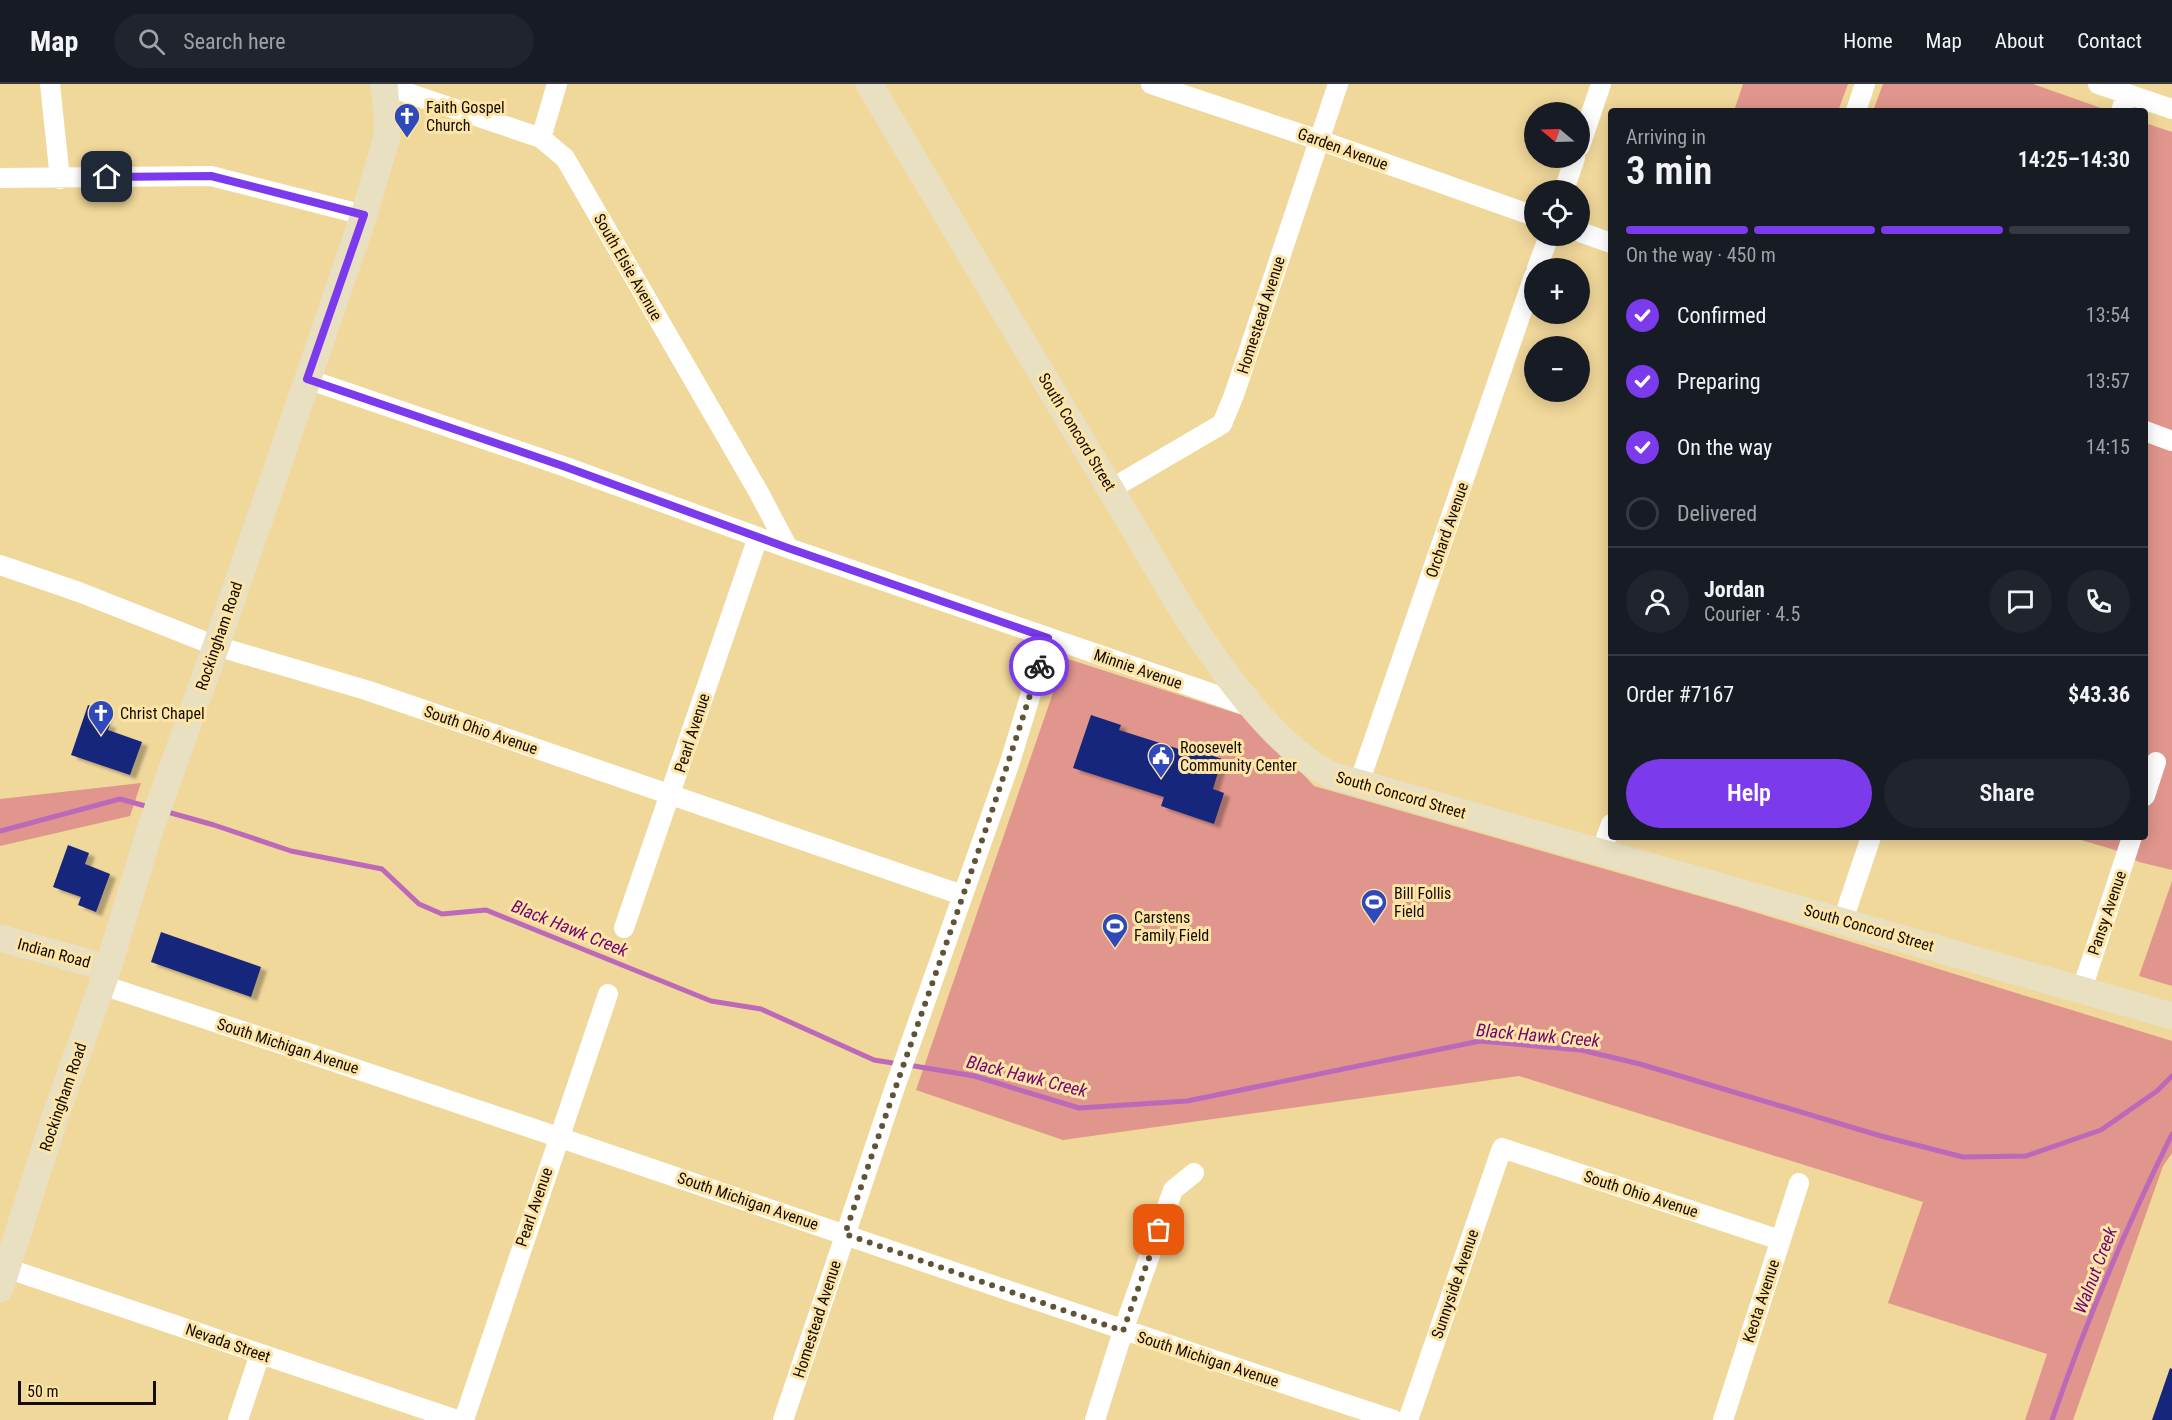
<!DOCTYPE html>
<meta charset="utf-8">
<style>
:root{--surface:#171b24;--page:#20242c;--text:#f1f3f6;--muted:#9ea1a6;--line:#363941;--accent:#7c3aed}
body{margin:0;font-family:"Roboto Condensed",sans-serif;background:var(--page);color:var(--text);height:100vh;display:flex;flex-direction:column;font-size:22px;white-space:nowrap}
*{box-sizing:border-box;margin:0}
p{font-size:20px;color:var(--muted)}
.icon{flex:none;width:33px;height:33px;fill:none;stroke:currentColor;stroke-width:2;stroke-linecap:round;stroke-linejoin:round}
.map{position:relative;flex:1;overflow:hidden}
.drawer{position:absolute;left:1608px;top:24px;width:540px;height:732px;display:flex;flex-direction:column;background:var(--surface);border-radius:6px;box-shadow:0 3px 15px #0003}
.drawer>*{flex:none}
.needle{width:39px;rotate:289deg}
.buttons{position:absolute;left:1524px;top:18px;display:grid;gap:12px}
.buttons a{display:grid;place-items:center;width:66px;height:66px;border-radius:50%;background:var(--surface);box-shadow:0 3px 15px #0003;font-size:30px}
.scale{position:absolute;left:18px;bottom:15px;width:138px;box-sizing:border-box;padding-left:6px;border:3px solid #150c00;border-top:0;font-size:16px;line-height:21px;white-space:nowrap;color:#150c00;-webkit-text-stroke:4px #fde4a7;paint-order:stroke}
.pin{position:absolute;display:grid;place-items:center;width:51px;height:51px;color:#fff;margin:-26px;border-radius:12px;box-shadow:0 3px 9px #0006}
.courier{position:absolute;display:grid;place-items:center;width:60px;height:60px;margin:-30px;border:4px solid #7c3aed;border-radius:50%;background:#fff;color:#222;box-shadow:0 2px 8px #0007}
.overview em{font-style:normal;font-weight:600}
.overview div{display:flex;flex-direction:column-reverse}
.overview{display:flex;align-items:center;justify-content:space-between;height:102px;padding:0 18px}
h1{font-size:39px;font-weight:600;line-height:45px}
.bar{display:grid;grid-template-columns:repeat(4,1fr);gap:9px 6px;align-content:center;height:72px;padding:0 18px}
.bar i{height:8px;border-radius:4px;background:var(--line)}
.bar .active{background:var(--accent)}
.bar p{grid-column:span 4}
.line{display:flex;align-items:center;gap:15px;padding:0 18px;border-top:2px solid var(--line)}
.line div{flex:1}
.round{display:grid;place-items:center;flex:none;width:63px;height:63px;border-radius:32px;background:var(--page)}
ol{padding:0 18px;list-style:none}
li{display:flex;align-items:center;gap:18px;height:66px}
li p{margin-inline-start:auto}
li .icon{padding:6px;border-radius:50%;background:var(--accent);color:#fff;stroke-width:4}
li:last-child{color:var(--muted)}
li i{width:33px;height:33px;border:3px solid var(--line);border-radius:50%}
.cta{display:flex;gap:12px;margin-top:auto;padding:12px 18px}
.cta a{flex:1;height:69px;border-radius:36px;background:var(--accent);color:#fff;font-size:24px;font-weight:600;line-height:69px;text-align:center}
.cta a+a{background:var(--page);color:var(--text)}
header{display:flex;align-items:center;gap:36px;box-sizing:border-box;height:84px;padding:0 30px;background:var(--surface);border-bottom:2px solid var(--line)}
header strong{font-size:28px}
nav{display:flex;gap:33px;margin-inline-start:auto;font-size:21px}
.search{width:420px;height:54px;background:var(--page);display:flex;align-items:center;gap:15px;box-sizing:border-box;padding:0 21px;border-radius:33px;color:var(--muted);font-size:22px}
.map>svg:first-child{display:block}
.green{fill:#e0968c}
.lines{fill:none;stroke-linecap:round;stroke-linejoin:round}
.stream{stroke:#bb69b8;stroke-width:5}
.building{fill:#16257b;filter:url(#shadow)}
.street{stroke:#fff;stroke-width:20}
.secondary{stroke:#e9dfc1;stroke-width:27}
.done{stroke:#625336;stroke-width:6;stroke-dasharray:0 10.8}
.route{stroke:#7c3aed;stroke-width:8}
.labels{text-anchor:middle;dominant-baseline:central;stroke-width:6;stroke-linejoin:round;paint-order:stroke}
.poi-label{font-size:16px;fill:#150c00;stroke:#fde4a7;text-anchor:start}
.street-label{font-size:16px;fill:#150c00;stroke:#fde4a7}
.water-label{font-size:18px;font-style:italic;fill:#710371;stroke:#fde4a7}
</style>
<header>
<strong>Map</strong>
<div class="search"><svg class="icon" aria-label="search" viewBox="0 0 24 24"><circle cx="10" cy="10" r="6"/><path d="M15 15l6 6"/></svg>Search here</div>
<nav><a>Home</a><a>Map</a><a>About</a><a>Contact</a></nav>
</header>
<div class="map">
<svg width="2172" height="1336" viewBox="0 0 2172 1336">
<defs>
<filter id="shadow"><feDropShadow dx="6" dy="4" stdDeviation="1.5" flood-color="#0004"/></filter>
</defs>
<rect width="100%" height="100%" fill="#f0d79a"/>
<path class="green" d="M 1743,0 L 1848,0 L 1838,27 L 1734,27 Z
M 1883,0 L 2033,0 L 2101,24 L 2100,27 L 1873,27 Z
M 2145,39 L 2172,48 L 2172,786 L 2139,778 L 2115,766 L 2071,753 L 2145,753 Z
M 1065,574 L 1251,634 L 1314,702 L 1738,823 L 2172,957 L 2172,1069 L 2163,1082 L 2073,1336 L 2025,1336 L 2047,1270 L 1888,1219 L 1923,1118 L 1519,992 L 1063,1056 L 916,1006 Z
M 141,699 L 130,732 L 0,762 L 0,715 Z
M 2172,797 L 2172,902 L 2139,892 Z"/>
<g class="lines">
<path class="stream" d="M 164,727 L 214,741 L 291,767 L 382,785 L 419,820 L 442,830 L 486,826 L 711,917 L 761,925 L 874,976 L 899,980
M 0,747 L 120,715 L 149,723
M 908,981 L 974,992 L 1079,1024 L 1187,1017 L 1480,957 L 1581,966 L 1640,980 L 1881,1052 L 1963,1073 L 2026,1072 L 2101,1046 L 2157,1007 L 2172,992
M 2052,1336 C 2086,1238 2126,1143 2172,1050"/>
</g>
<path class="building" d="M 88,621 L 107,627 L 104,638 L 110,640 L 108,646 L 142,658 L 130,691 L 71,671 Z
M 1091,631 L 1121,641 L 1119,646 L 1182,666 L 1184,662 L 1222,675 L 1213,705 L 1224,709 L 1214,740 L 1161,722 L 1164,713 L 1073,684 Z
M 68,761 L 89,769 L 85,780 L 110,790 L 96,828 L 78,821 L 81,813 L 53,803 Z
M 161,848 L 261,883 L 251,913 L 151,878 Z
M 2170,1284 L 2172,1285 L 2172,1336 L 2152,1336 Z"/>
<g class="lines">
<path class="street" d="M 50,0 L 60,95
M 1151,0 L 1319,56 L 1534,132
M 2098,0 L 2172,25
M 384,1 L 541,54 L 565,74 L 758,407 L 788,464
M 1856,27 L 1865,0
M 2121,27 L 2127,10
M 541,54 L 557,0
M 1580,62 L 1601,0
M 0,94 L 211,92 L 364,131
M 1564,106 L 1575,74
M 1580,148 L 1611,159
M 1537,184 L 1549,152
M 307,295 L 563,382 L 788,464 L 1254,624
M 2145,347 L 2172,357
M 1111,405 L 1222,340 L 1234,311 L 1338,0
M 0,481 L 79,508 L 216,562 L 366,606 L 962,811
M 1359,699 L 1534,192
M 2145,712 L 2156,678
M 1601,768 L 1611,740
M 1843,836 L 1871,753
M 624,844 L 758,453
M 102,901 C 534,1041 962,1194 1394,1336
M 2082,905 L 2132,753
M 0,1182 L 457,1336
M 238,1336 L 260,1270
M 464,1336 L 608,910
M 783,1336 L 894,1006 L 1010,678 L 1048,554
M 1095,1336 L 1123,1247 L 1173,1106 L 1194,1089
M 1408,1336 L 1502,1064 L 1780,1156
M 1723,1336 L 1799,1099"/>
<path class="secondary" d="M 869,0 L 1183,527 C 1218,581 1273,662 1331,691 L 2172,932
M 0,854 L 108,884
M 0,1205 L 55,1033 L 108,884 L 150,746 L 216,562 L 364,131 L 387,53 L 387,32 L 384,0"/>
</g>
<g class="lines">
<path class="done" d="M 1039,582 C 980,773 909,960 845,1150 L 1123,1247 L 1159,1146"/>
<path class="route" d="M 107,93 L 211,92 L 364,131 L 307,295 L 563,382 L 788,464 L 1048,554 L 1039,582"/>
</g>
<defs>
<g id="church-pin" transform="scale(1.35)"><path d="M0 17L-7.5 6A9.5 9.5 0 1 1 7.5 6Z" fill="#2f49ba" stroke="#fde4a7"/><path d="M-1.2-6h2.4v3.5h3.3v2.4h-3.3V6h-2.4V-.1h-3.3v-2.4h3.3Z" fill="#fff"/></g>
<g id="civic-pin" transform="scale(1.35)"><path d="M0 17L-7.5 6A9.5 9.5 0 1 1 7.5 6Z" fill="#2f49ba" stroke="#fde4a7"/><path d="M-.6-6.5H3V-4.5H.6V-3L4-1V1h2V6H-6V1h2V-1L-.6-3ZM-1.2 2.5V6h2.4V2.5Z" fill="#fff"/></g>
<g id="stadium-pin" transform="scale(1.35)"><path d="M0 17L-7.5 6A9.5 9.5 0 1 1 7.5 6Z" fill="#2f49ba" stroke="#fde4a7"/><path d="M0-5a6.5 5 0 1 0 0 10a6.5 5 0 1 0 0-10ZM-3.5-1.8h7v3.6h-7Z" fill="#fff"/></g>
</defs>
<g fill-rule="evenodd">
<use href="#church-pin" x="407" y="32"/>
<use href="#church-pin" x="101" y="629"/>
<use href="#civic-pin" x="1161" y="672"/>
<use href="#stadium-pin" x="1374" y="818"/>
<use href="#stadium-pin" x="1115" y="842"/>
</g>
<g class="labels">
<g class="poi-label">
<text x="426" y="23">Faith Gospel<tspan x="426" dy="18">Church</tspan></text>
<text x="120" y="629">Christ Chapel</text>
<text x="1180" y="663">Roosevelt<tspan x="1180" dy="18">Community Center</tspan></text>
<text x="1394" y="809">Bill Follis<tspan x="1394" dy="18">Field</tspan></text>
<text x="1134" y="833">Carstens<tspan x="1134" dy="18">Family Field</tspan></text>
</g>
<g class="street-label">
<text transform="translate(1343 65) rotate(20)">Garden Avenue</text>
<text transform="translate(628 183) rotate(60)">South Elsie Avenue</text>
<text transform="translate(1261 231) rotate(-72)">Homestead Avenue</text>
<text transform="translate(1077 348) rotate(59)">South Concord Street</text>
<text transform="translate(1447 446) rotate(-71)">Orchard Avenue</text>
<text transform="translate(219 552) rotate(-71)">Rockingham Road</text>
<text transform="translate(1138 585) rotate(19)">Minnie Avenue</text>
<text transform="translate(481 646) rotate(19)">South Ohio Avenue</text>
<text transform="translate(692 649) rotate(-72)">Pearl Avenue</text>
<text transform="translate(1401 711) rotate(16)">South Concord Street</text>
<text transform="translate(2107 829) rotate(-71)">Pansy Avenue</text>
<text transform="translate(1869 844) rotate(16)">South Concord Street</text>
<text transform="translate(54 869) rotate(15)">Indian Road</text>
<text transform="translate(288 962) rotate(18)">South Michigan Avenue</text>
<text transform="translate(63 1013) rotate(-71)">Rockingham Road</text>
<text transform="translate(1641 1110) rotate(18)">South Ohio Avenue</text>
<text transform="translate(748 1117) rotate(19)">South Michigan Avenue</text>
<text transform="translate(534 1123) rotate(-71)">Pearl Avenue</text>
<text transform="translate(1455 1200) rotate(-71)">Sunnyside Avenue</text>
<text transform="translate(1761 1217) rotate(-72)">Keota Avenue</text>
<text transform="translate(817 1235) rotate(-72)">Homestead Avenue</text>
<text transform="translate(228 1259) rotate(19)">Nevada Street</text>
<text transform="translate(1208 1275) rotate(18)">South Michigan Avenue</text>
</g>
<g class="water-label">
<text transform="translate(570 844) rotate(22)">Black Hawk Creek</text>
<text transform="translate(1538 951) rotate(5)">Black Hawk Creek</text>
<text transform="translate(1027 992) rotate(14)">Black Hawk Creek</text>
<text transform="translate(2095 1186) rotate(-69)">Walnut Creek</text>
</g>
</g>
</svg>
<div class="buttons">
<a><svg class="needle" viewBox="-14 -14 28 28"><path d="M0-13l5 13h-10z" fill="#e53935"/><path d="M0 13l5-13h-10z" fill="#9ea1a6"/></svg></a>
<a><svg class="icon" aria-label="locate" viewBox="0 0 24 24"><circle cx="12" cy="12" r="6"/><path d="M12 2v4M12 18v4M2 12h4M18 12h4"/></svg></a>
<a>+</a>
<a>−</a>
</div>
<div class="scale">50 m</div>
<div class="pin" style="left:1159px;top:1146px;background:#ea580c"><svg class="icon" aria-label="bag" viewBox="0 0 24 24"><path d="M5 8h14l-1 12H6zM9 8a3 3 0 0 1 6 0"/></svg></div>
<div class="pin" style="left:107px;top:93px;background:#1f2937"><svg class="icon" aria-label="home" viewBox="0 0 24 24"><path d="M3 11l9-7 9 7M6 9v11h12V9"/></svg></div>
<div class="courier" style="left:1039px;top:582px"><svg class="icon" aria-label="bike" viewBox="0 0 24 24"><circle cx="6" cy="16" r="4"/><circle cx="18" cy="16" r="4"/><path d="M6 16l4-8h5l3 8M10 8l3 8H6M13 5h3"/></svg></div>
<section class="drawer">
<div class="overview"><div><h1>3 min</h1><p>Arriving in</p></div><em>14:25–14:30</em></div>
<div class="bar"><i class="active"></i><i class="active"></i><i class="active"></i><i></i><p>On the way · 450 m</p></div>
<ol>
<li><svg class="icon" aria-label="check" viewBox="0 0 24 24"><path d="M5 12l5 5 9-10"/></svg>Confirmed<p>13:54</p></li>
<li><svg class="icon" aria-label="check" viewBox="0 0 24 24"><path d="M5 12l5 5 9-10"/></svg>Preparing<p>13:57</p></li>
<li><svg class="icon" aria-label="check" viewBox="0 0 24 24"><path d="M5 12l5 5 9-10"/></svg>On the way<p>14:15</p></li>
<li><i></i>Delivered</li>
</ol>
<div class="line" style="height:108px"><a class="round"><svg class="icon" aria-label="person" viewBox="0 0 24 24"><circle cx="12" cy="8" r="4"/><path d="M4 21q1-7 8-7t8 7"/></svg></a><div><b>Jordan</b><p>Courier · 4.5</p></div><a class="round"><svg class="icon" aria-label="chat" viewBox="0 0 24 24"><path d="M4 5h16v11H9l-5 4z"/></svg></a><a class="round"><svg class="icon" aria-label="phone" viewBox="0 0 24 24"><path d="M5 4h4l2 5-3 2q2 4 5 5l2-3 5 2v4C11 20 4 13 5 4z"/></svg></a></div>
<div class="line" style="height:78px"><div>Order #7167</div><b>$43.36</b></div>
<div class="cta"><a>Help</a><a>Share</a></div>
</section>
</div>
